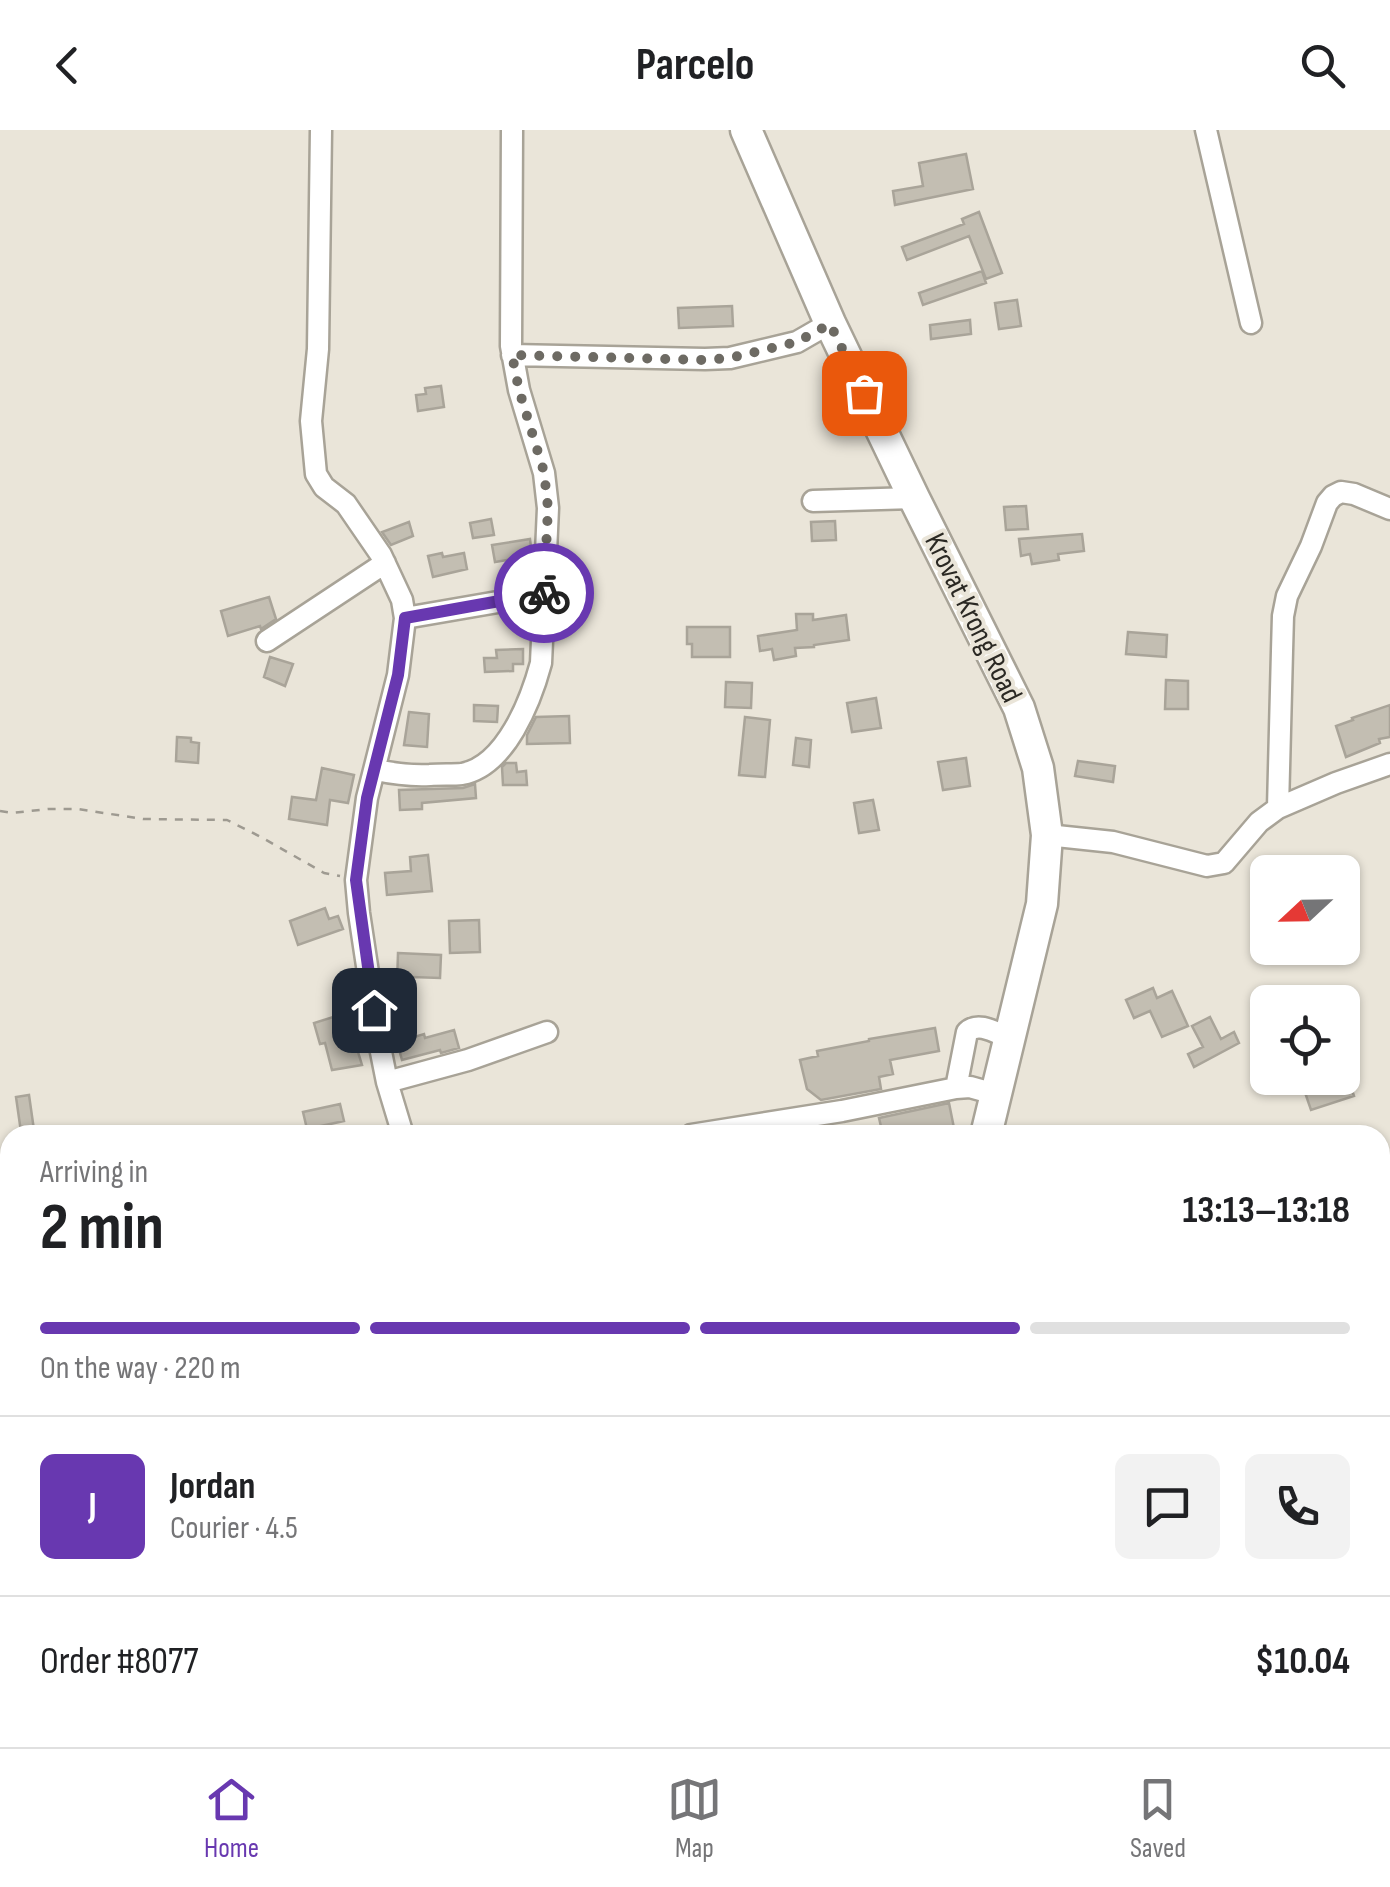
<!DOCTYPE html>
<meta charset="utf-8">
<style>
:root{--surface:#fff;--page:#f2f2f2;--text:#202124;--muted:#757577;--line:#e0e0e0;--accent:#6838b0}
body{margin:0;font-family:"Sofia Sans Condensed",sans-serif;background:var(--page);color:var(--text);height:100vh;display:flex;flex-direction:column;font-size:38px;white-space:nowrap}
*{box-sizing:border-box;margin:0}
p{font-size:32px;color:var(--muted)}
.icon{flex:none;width:55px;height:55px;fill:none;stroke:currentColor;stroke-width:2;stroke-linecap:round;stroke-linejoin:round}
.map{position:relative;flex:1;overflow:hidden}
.sheet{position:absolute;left:0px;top:995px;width:1390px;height:622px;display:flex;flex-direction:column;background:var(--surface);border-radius:30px 30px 0 0;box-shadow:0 2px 8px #0004}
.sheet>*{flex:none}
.needle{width:65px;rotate:248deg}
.buttons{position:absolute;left:1250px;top:725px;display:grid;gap:20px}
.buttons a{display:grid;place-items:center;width:110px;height:110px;border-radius:15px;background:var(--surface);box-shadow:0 2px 8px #0004;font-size:50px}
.pin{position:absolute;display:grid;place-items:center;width:85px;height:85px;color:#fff;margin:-42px;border-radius:20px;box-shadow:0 5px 15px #0006}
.courier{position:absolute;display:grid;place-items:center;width:100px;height:100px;margin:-50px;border:8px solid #6838b0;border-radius:50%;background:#fff;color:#222;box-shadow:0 2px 12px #0007}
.head em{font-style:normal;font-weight:700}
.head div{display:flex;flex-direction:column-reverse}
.head{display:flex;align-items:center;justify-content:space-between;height:170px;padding:0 40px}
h1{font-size:65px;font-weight:700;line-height:75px}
.bar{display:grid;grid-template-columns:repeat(4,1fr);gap:15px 10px;align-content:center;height:120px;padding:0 40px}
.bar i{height:12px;border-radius:8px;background:var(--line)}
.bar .active{background:var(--accent)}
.bar p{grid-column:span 4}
.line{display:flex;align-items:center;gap:25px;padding:0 40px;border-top:2px solid var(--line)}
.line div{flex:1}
.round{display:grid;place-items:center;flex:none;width:105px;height:105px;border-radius:15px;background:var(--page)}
header{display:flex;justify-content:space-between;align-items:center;height:130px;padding:0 40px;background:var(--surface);font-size:45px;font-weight:700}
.tab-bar{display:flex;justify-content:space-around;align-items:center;height:140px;border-top:2px solid var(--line);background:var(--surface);font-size:28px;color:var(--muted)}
.tab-bar a{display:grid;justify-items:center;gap:5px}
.tab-bar .active{color:var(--accent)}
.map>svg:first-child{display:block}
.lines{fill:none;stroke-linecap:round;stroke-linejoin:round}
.stream{stroke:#cea94c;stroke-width:5}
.building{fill:#c3beb2;stroke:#a9a499;stroke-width:2.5}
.minor-casing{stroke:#a8a397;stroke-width:25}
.major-casing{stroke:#a8a397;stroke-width:32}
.highway-casing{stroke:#a8a397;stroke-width:35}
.path{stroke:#9e9a91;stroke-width:2.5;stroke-dasharray:8 8;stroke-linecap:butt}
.minor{stroke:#fff;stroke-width:20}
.major{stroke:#fff;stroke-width:28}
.highway{stroke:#fff;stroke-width:30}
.done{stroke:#6d6a63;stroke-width:10;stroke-dasharray:0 18}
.route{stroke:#6838b0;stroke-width:12}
.labels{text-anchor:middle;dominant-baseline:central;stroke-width:8;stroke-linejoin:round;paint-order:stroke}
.street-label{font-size:30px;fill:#2a2823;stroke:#eae5d9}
</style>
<header><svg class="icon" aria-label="back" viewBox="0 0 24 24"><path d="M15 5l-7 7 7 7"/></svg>Parcelo<svg class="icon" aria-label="search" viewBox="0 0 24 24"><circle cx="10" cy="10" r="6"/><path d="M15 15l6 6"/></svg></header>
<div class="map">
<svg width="1390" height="1617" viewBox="0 0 1390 1617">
<rect width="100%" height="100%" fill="#eae5d9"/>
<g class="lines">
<path class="stream" d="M 1380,1240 L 1390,1240"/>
</g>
<path class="building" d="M 966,24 L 973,59 L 895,75 L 893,61 L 923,56 L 919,33 Z
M 979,82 L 1002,143 L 986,149 L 969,106 L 907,130 L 902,117 L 964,94 L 962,89 Z
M 982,141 L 986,153 L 923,175 L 919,163 Z
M 1017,170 L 1021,196 L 999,199 L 995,173 Z
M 732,176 L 733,196 L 679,198 L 678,178 Z
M 970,190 L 971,204 L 931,209 L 930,195 Z
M 441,256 L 444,277 L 418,281 L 416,265 L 426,264 L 425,258 Z
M 1026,376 L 1028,399 L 1006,400 L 1004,377 Z
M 491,389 L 494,405 L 473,408 L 470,393 Z
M 835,391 L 836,410 L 812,411 L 811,392 Z
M 409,392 L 413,406 L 391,415 L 382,402 Z
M 1082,404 L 1084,421 L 1058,424 L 1059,430 L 1032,434 L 1030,424 L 1021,426 L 1019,409 Z
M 530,409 L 532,426 L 495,432 L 492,415 Z
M 442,423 L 443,427 L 464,423 L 467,439 L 433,447 L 428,426 Z
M 269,467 L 276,489 L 261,499 L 260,496 L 228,506 L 221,481 Z
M 796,484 L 813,484 L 813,490 L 846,485 L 849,510 L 814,515 L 814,517 L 795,518 L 796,526 L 774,530 L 772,519 L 760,521 L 758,506 L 797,500 Z
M 687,497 L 730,497 L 730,527 L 692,527 L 692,514 L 687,514 Z
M 1128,502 L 1167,505 L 1166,527 L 1126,524 Z
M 523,519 L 523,534 L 513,534 L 513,541 L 485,542 L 484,528 L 497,528 L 496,520 Z
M 270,527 L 293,534 L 285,556 L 264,547 Z
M 1166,550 L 1188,551 L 1188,579 L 1165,579 Z
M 726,552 L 752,553 L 751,578 L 725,577 Z
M 876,568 L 881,598 L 852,602 L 847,573 Z
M 474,575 L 498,576 L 497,592 L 474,591 Z
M 1390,575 L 1390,607 L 1379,609 L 1380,613 L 1346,627 L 1336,596 L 1353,590 L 1352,588 Z
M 409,582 L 429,584 L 427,617 L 404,615 Z
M 569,586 L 570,613 L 527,614 L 527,605 L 536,587 Z
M 745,587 L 770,590 L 765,647 L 739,645 Z
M 177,607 L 191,608 L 191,612 L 199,613 L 198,633 L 176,631 Z
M 796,608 L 811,610 L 809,637 L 793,635 Z
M 966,628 L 970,656 L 943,660 L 938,632 Z
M 1078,631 L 1115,636 L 1113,652 L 1075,646 Z
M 506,633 L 516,633 L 517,642 L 526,641 L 527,655 L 503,655 L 502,637 Z
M 322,638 L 354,645 L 348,673 L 330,670 L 327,695 L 289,689 L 292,667 L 316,670 Z
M 475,654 L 476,668 L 422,673 L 422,679 L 400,680 L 399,660 L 463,658 Z
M 873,670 L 879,700 L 859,703 L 854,673 Z
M 428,725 L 432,761 L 387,765 L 385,743 L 411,741 L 410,727 Z
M 325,778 L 329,789 L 338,786 L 343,799 L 298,815 L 290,791 Z
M 479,790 L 480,822 L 450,823 L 449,791 Z
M 398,823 L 441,825 L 440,848 L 412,847 L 412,855 L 397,854 Z
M 1153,858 L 1157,868 L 1172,861 L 1188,896 L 1162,907 L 1150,881 L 1134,888 L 1126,870 Z
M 346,883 L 362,935 L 332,940 L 325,913 L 320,914 L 314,893 Z
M 1210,887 L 1221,909 L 1234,902 L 1239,913 L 1194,937 L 1188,924 L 1203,917 L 1192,896 Z
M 935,898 L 939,921 L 890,930 L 893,944 L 879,947 L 881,959 L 821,970 L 807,959 L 800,930 L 818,926 L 817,921 L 869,911 L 869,909 Z
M 454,900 L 459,918 L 441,923 L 440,920 L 402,930 L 397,912 L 424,904 L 425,908 Z
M 1300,948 L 1348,948 L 1354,966 L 1311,980 Z
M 29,965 L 34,1000 L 21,1002 L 16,967 Z
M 949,973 L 954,998 L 919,1005 L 883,1005 L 879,988 Z
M 340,974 L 344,991 L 307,999 L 303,982 Z"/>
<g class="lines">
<g class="minor-casing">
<path id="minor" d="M 321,0 L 318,219 L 311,291 L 316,344 L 324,357 L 346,374 L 381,425 L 402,470 L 405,488 L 398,545 L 367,668 L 356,750 L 359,783 L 377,902 L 387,952 L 403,1005
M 1206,0 L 1251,193
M 512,225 L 705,229 L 730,228 L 797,212 L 830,193
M 813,371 L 914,368
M 405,488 L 544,464
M 267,511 L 385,433
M 376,640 C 395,644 411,646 430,645 C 441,644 452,645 462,644 C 506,636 531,570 541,533 L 548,378 L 544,343 L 519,260 L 511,216 L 512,0
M 1278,678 L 1282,521 L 1283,486 L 1287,466 L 1311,416 L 1327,373 L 1333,366 L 1341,362 L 1354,364 L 1390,379
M 1047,705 L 1113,712 L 1207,736 L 1224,733 L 1259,692 L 1278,678 L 1336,653 L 1390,634
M 387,952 L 468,930 L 547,902
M 956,958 L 967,902 C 979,891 996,903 1009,908
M 691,1005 L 842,981 L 956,958 L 970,957 L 995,964
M 752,1608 L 774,1617
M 1102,1617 L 1151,1608"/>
</g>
<g class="major-casing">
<path id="major" d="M 0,1193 L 10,1193
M 1380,1206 L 1390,1206"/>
</g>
<g class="highway-casing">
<path id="highway" d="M 746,0 L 830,193 L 914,368 L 1019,578 L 1038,638 L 1047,705 L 1042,774 L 986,1005
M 841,1617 L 843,1608"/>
</g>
<path class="path" d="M 0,681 L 12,683 L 48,679 L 78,679 L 143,689 L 227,690 L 261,707 L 324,743 L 340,746"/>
<use href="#minor" class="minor"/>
<use href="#major" class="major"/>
<use href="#highway" class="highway"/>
</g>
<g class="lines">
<path class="done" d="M 544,463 L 548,378 L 544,342 L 519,260 L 512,225 L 705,230 L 730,228 L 797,212 L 830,194 L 864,263"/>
<path class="route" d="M 374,880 L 356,750 L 367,668 L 398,545 L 405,488 L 544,463"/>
</g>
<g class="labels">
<g class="street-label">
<text transform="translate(973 488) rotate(64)">Krovat Krong Road</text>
</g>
</g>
</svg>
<div class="buttons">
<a><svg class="needle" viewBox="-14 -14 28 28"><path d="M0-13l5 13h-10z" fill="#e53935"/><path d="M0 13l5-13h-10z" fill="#757577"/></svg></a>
<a><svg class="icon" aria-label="locate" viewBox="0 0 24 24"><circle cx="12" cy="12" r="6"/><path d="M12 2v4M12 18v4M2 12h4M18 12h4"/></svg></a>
</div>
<div class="pin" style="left:864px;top:263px;background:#ea580c"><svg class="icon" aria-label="bag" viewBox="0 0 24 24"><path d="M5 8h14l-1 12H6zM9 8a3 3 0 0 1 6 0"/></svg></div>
<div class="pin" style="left:374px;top:880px;background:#1f2937"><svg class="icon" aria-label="home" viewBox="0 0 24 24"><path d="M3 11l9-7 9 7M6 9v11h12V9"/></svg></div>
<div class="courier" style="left:544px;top:463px"><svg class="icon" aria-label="bike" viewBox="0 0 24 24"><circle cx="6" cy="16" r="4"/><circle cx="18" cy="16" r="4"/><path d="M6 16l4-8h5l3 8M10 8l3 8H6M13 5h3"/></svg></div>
<section class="sheet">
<div class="head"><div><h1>2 min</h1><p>Arriving in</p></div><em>13:13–13:18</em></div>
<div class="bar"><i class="active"></i><i class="active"></i><i class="active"></i><i></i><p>On the way · 220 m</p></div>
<div class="line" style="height:180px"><b class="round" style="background:var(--accent);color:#fff">J</b><div><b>Jordan</b><p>Courier · 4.5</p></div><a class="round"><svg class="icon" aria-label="chat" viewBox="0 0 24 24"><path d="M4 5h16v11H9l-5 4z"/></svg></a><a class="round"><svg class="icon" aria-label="phone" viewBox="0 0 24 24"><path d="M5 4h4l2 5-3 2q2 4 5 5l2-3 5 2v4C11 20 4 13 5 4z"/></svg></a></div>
<div class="line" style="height:130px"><div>Order #8077</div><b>$10.04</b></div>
</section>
</div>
<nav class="tab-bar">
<a class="active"><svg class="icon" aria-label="home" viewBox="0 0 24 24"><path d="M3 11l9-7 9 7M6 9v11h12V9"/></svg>Home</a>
<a><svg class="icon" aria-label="map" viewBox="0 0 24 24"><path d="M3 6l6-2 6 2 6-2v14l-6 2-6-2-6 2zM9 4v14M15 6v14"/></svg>Map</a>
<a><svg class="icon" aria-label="saved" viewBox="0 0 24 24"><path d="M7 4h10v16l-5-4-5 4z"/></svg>Saved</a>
</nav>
